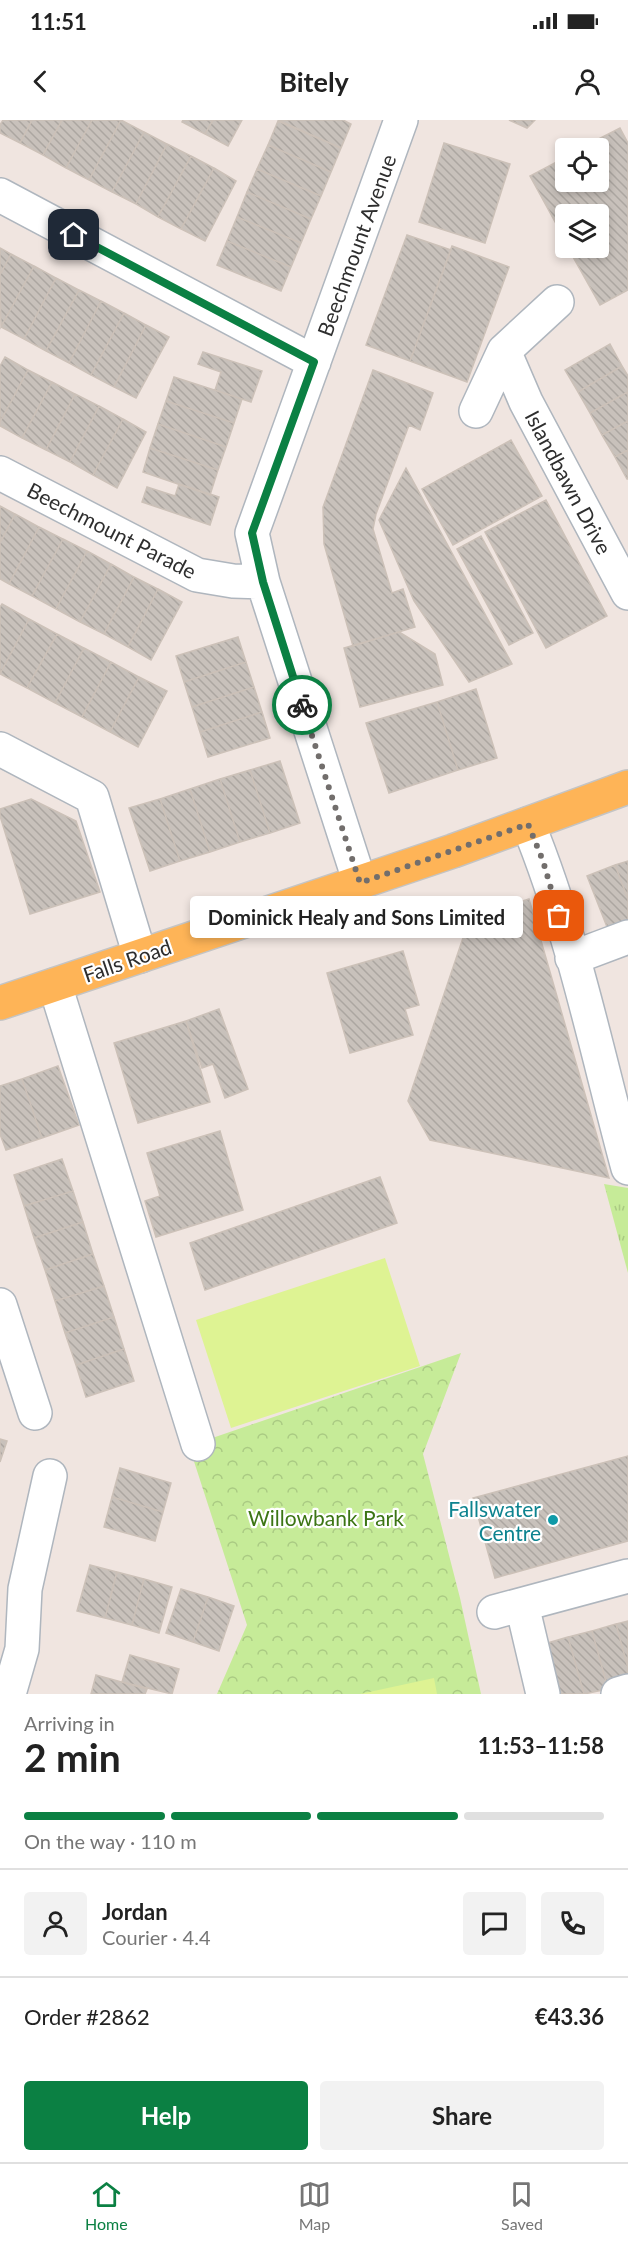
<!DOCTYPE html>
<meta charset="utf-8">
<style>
:root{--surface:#fff;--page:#f2f2f2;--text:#222;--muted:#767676;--line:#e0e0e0;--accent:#0b8043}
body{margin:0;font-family:Lato,sans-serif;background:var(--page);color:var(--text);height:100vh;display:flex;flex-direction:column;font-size:22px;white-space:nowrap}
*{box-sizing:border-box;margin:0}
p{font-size:20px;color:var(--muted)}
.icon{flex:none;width:33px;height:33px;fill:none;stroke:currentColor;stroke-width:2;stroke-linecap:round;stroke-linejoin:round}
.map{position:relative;height:1574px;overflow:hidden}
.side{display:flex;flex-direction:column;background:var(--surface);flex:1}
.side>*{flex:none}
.buttons{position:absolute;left:555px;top:18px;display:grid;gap:12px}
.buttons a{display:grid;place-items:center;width:54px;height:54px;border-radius:6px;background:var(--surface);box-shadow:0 3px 9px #0003;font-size:30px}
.pin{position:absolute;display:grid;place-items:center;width:51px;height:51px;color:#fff;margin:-26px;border-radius:12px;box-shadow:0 3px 9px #0006}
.courier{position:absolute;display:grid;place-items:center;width:60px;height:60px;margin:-30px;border:4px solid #0b8043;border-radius:50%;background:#fff;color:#222;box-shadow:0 2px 8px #0007}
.bubble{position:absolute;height:42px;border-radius:6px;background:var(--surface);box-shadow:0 3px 9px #0003;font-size:20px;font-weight:700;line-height:42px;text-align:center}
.summary em{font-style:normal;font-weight:700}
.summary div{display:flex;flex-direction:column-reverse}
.summary{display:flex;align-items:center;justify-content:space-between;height:102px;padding:0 24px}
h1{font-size:39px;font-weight:700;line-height:45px}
.bar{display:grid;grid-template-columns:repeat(4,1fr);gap:9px 6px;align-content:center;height:72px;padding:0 24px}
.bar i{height:8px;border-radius:4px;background:var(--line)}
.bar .active{background:var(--accent)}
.bar p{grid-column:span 4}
.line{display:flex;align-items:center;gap:15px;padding:0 24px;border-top:2px solid var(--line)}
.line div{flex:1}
.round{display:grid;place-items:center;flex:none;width:63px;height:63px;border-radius:6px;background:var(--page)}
.primary-button{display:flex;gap:12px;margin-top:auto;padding:12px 24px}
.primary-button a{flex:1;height:69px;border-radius:6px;background:var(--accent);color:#fff;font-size:24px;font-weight:700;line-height:69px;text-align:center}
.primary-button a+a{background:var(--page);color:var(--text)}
.status{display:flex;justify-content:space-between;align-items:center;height:42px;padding:0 30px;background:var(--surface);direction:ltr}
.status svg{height:16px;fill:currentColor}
header{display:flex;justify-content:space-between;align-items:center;height:78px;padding:0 24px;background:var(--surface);font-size:27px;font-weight:700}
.menu{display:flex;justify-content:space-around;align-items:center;height:84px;border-top:2px solid var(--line);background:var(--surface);font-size:16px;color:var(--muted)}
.menu a{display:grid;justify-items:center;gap:3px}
.menu .active{color:var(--accent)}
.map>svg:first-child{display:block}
.grass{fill:url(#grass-tufts)}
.forest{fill:url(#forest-crowns)}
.pitch{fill:#def393}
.building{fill:url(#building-back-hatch);stroke:#ccc1b8;stroke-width:1.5}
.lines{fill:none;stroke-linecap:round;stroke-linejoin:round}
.minor-casing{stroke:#afb6be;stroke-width:36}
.major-casing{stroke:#c4c4c4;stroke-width:36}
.minor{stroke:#fff;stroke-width:33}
.major{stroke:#feb457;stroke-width:33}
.done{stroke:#726e6c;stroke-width:6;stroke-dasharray:0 10.8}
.route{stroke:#0b8043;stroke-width:8}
.culture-dot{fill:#0f9aa8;stroke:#fff;stroke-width:2}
.labels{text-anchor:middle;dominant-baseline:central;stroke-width:4.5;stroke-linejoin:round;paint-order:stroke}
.street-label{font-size:21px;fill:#2e2e2e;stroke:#fff}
.culture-label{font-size:21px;fill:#0d838f;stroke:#fff;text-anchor:end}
.park-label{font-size:21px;fill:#3c7514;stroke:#fff}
</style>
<div class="status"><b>11:51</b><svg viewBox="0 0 49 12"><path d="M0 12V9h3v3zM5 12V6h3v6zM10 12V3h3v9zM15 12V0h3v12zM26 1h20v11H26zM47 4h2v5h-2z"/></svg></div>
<header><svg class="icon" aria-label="back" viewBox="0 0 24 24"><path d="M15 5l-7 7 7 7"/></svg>Bitely<svg class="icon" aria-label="person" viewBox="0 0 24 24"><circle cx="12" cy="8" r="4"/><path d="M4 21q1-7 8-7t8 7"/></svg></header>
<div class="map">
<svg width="628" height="1574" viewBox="0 0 628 1574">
<defs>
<pattern id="grass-tufts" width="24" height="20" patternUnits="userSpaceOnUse" patternTransform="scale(1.5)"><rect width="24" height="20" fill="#c6eb98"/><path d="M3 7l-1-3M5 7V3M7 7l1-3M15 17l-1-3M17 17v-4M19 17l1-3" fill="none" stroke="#aaca83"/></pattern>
<pattern id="forest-crowns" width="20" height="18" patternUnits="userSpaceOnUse" patternTransform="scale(1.5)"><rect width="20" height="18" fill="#c6eb98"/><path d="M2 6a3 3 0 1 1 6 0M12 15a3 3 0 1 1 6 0" fill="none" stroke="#aaca83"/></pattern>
<pattern id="building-back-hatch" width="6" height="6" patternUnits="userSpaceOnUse" patternTransform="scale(1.5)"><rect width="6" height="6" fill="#c8c1bb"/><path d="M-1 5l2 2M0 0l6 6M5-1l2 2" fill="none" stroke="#aca6a1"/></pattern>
</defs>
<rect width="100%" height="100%" fill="#f0e5e0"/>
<path class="grass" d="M 604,1064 L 628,1068 L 628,1153 Z"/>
<path class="forest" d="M 461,1233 L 423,1334 L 460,1478 L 481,1574 L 217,1574 L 247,1505 L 189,1326 Z"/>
<path class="pitch" d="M 385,1138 L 420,1246 L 231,1308 L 196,1200 Z
M 434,1558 L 437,1574 L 360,1574 Z"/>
<path class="building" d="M 3,0 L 32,0 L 20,23 L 0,13 L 0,5 Z
M 32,0 L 62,0 L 43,35 L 20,23 Z
M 62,0 L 92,0 L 66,48 L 43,35 Z
M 92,0 L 121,0 L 89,60 L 66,48 Z
M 121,0 L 144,12 L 112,72 L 89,60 Z
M 183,0 L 213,0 L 205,14 L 182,2 Z
M 213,0 L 242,0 L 228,26 L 205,14 Z
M 278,0 L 343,0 L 351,4 L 341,28 Z
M 509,0 L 535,0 L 527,8 Z
M 278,1 L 341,28 L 331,52 L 268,25 Z
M 620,8 L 628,23 L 628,170 L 600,185 L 568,128 L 598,128 L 598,94 L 566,94 L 566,122 L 530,56 L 566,37 L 566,62 L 598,62 L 598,28 L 581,28 Z
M 144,12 L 167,24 L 136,84 L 112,72 Z
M 444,23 L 510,44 L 485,123 L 419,102 Z
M 167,24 L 191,36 L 158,97 L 136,84 Z
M 268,25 L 331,52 L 321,76 L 257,49 Z
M 191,36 L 214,48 L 181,109 L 158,97 Z
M 214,48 L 236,61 L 205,121 L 181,109 Z
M 257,49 L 321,76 L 311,99 L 247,72 Z
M 247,72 L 311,99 L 301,123 L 237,97 Z
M 237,97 L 301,123 L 291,147 L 227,121 Z
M 407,115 L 451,130 L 410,241 L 366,225 Z
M 227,121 L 291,147 L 281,171 L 217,145 Z
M 452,126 L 509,147 L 467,262 L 410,241 Z
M 0,128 L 11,134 L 0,155 Z
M 11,134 L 34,146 L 1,207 L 0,155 Z
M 34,146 L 56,158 L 24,219 L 1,207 Z
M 56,158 L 79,170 L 46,231 L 24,219 Z
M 79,170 L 101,181 L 69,243 L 46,231 Z
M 101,181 L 124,193 L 91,255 L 69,243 Z
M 124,193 L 146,205 L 114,267 L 91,255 Z
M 146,205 L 169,217 L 136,278 L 114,267 Z
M 610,224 L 622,246 L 578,272 L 565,250 Z
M 203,232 L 262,251 L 251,282 L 215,270 L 221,252 L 198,244 Z
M 5,237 L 28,250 L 0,302 L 0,246 Z
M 622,246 L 628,256 L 628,272 L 590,293 L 578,272 Z
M 28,250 L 52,262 L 22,318 L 0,306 L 0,302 Z
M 373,250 L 433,273 L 420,310 L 409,305 L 376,394 L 373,409 L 392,473 L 403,469 L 415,507 L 353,526 L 324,424 L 323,387 Z
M 174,257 L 242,279 L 234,303 L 166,281 Z
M 52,262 L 75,274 L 46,330 L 22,318 Z
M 628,272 L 628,301 L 602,315 L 590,293 Z
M 75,274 L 99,286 L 70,342 L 46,330 Z
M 166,281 L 234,303 L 226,327 L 158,304 Z
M 99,286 L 123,299 L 93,355 L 70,342 Z
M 123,299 L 146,312 L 117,368 L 93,355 Z
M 628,301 L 628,330 L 615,337 L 602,315 Z
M 158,304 L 226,327 L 218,350 L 150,328 Z
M 511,320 L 542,376 L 453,425 L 422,369 Z
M 150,328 L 218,350 L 210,375 L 143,352 Z
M 628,330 L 628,359 L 627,359 L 615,337 Z
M 406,348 L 512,544 L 469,562 L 414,481 L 379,400 Z
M 179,364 L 219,377 L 210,405 L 142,382 L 147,367 L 175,376 Z
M 546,380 L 607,496 L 546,528 L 485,412 Z
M 0,386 L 15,394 L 0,423 Z
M 15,394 L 39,407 L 9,464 L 0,459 L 0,423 Z
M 39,407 L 63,419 L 32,476 L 9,464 Z
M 481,416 L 533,513 L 509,525 L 457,429 Z
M 63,419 L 87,431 L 56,489 L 32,476 Z
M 87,431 L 111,444 L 80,502 L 56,489 Z
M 111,444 L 134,457 L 104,514 L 80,502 Z
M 134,457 L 158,469 L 128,527 L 104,514 Z
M 158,469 L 182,482 L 151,540 L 128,527 Z
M 2,484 L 29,499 L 0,554 L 0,487 Z
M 29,499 L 57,514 L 27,568 L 0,554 Z
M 399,512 L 435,534 L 443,565 L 360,587 L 344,528 Z
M 57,514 L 84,528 L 55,583 L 27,568 Z
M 238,517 L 246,542 L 184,562 L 176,536 Z
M 84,528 L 111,542 L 82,597 L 55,583 Z
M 111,542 L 139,557 L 110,612 L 82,597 Z
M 246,542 L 254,567 L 192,587 L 184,562 Z
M 139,557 L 167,571 L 138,627 L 110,612 Z
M 254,567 L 262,592 L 200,612 L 192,587 Z
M 476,569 L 497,638 L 458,650 L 437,582 Z
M 437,582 L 458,650 L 389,673 L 366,603 Z
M 262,592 L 270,618 L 208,637 L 200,612 Z
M 280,641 L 300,703 L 270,713 L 250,650 Z
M 250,650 L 270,713 L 240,722 L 220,659 Z
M 220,659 L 240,722 L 210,732 L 190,669 Z
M 190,669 L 210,732 L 180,741 L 160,679 Z
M 31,679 L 76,701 L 100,772 L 30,794 L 0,696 L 0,689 Z
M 160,679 L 180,741 L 150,751 L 129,688 Z
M 628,741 L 628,779 L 615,745 Z
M 615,745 L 628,779 L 628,804 L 609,812 L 587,756 Z
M 529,779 L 550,852 L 609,1058 L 430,1020 L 408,981 L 467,806 L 465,799 Z
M 403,831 L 419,885 L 405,889 L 413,915 L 350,933 L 327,853 Z
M 219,889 L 248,969 L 225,978 L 213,944 L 202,948 L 186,901 Z
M 186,901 L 210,982 L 138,1003 L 114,923 Z
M 58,946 L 79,1005 L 42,1018 L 22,959 Z
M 22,959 L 42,1018 L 6,1030 L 0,1014 L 0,966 Z
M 220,1011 L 243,1090 L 156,1117 L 145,1081 L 160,1076 L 147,1033 Z
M 62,1039 L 73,1071 L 24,1086 L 14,1055 Z
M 380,1057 L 397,1103 L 205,1170 L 190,1123 Z
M 73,1071 L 83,1102 L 34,1118 L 24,1086 Z
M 83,1102 L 93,1134 L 45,1150 L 34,1118 Z
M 93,1134 L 104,1166 L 55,1181 L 45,1150 Z
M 104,1166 L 114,1197 L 65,1213 L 55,1181 Z
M 114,1197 L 124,1229 L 76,1245 L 65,1213 Z
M 124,1229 L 134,1261 L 86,1277 L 76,1245 Z
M 0,1319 L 7,1321 L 0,1342 Z
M 628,1336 L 628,1421 L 495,1458 L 473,1378 Z
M 120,1348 L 171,1363 L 163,1392 L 112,1377 Z
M 112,1377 L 163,1392 L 155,1421 L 104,1407 Z
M 90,1445 L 117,1452 L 105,1498 L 77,1491 Z
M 117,1452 L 144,1459 L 132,1505 L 105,1498 Z
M 144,1459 L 172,1467 L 159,1513 L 132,1505 Z
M 181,1469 L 208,1477 L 193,1522 L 166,1513 Z
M 208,1477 L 234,1486 L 219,1531 L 193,1522 Z
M 628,1501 L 628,1548 L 616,1504 Z
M 616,1504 L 628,1548 L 628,1564 L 608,1569 L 592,1511 Z
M 592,1511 L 608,1569 L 584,1574 L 568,1517 Z
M 568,1517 L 584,1574 L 558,1574 L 544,1524 Z
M 130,1535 L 179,1549 L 172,1574 L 122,1562 Z
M 96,1555 L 147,1569 L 145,1574 L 91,1574 Z"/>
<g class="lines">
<g class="minor-casing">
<path id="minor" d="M 0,75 L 314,242
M 504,231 L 526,282 L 628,473
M 476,291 L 504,231 L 557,182
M 0,353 L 197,455 L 233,461 L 263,462
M 0,629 L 92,677 L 140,836
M 528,704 C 573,814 597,933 628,1048
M 360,763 L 263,462 L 252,413 L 401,0
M 572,838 L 628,817
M 55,865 L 198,1324
M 0,1185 L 35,1293
M 522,1485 L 543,1574
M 494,1492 L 628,1456
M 9,1574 L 22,1529 L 25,1469 L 50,1356
M 618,1574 L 628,1571"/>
</g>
<g class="major-casing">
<path id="major" d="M 0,883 L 453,731 L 628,667"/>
</g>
<use href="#minor" class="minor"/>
<use href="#major" class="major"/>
</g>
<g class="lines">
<path class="done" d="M 302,585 L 360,763 L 528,704 L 543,741 L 559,796"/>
<path class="route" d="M 74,115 L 314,242 L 252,413 L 263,462 L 302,585"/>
</g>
<circle class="culture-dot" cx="553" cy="1400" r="6"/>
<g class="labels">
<g class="street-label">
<text transform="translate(356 125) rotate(-70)">Beechmount Avenue</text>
<text transform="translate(569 362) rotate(62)">Islandbawn Drive</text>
<text transform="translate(112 410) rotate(27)">Beechmount Parade</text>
<text transform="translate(127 840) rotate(-19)">Falls Road</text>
</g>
<g class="culture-label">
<text x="541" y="1388">Fallswater<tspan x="541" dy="24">Centre</tspan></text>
</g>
<g class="park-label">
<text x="326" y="1397">Willowbank Park</text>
</g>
</g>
</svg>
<div class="buttons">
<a><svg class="icon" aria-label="locate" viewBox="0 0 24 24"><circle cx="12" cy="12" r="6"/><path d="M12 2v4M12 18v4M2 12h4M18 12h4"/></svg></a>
<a><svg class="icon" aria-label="layers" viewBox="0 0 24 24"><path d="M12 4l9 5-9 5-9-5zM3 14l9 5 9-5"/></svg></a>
</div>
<div class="pin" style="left:559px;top:796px;background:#ea580c"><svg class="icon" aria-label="bag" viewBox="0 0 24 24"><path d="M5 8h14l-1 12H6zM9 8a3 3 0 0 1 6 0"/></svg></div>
<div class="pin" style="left:74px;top:115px;background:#1f2937"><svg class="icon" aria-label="home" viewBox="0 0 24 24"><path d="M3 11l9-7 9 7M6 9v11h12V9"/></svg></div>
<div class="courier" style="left:302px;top:585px"><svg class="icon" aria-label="bike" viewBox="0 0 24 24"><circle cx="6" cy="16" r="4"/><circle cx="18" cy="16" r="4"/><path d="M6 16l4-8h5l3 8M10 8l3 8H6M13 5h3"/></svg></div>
<div class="bubble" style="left:190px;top:776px;width:333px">Dominick Healy and Sons Limited</div>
</div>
<section class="side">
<div class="summary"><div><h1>2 min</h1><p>Arriving in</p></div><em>11:53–11:58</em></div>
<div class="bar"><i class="active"></i><i class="active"></i><i class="active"></i><i></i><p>On the way · 110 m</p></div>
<div class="line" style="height:108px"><a class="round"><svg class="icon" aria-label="person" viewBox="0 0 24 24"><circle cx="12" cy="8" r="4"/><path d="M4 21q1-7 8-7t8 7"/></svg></a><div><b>Jordan</b><p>Courier · 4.4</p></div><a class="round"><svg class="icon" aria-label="chat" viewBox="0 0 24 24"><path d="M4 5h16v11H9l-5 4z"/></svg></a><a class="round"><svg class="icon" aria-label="phone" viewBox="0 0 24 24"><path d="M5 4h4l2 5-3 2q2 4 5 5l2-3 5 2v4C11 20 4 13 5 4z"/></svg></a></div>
<div class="line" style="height:78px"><div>Order #2862</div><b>€43.36</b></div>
<div class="primary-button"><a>Help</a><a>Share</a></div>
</section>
<nav class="menu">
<a class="active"><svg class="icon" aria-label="home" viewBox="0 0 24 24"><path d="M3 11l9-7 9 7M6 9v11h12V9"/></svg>Home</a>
<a><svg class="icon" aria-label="map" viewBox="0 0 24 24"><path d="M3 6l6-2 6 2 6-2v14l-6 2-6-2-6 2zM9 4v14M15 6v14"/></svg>Map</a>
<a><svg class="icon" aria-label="saved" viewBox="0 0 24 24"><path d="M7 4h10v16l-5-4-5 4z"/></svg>Saved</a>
</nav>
